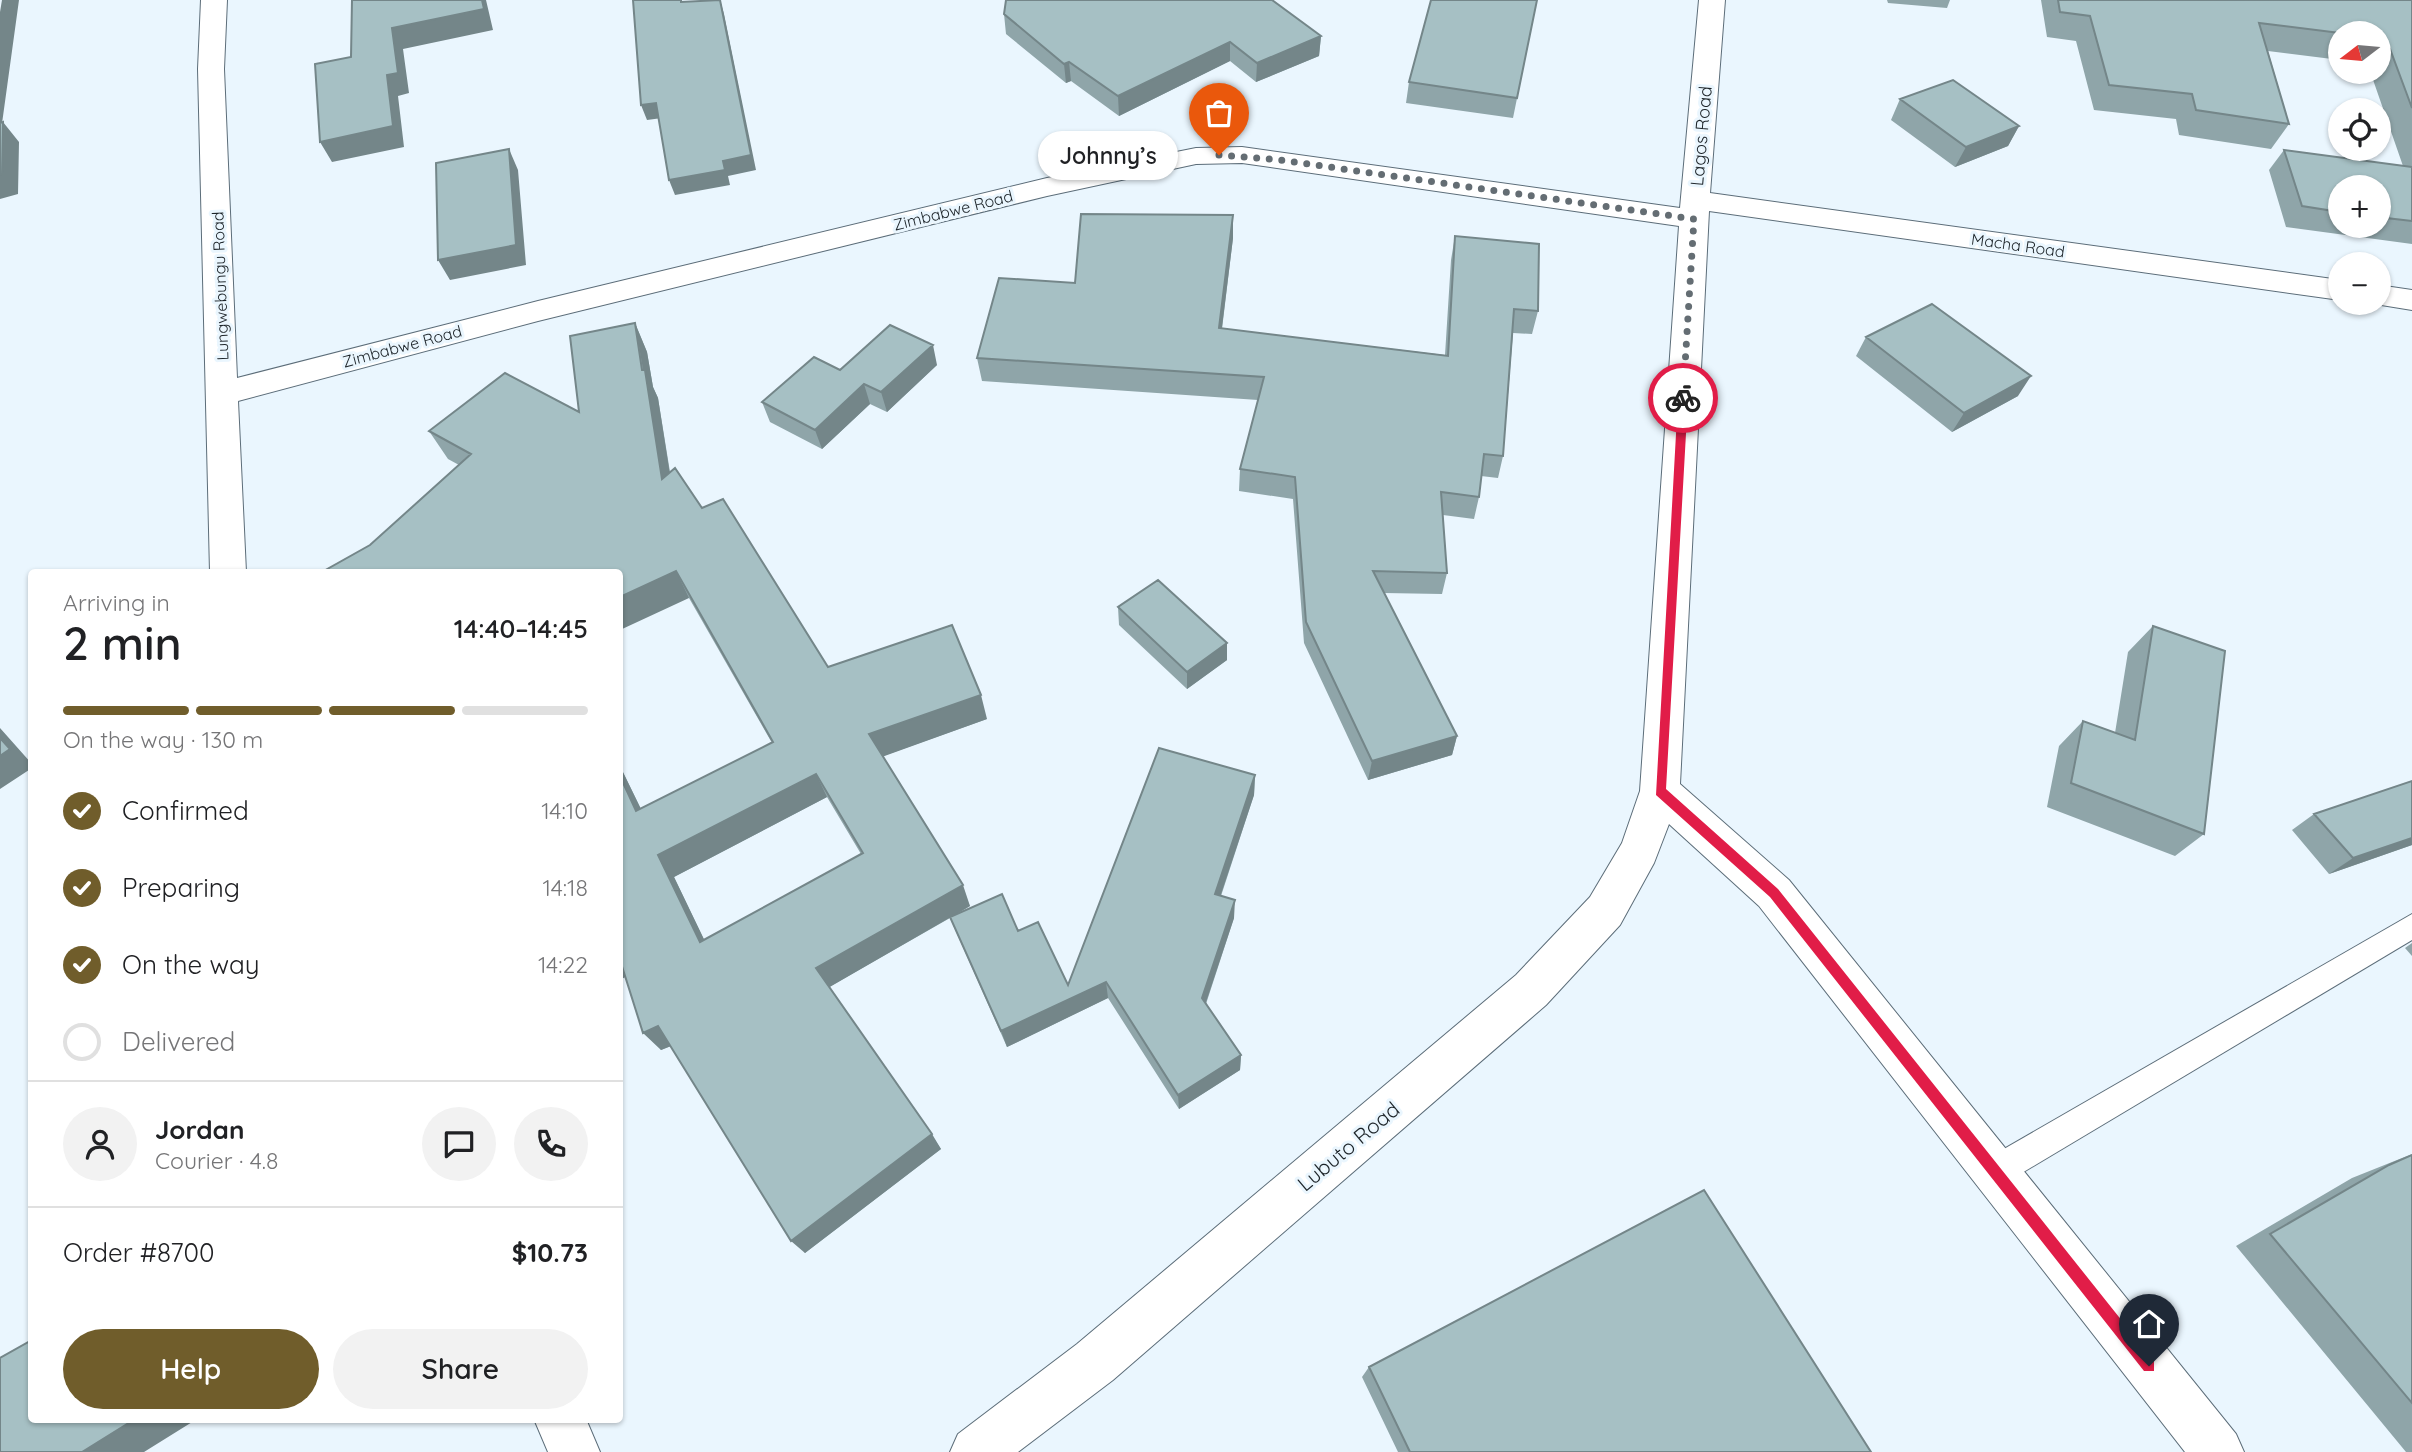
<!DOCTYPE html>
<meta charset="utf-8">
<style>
:root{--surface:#fff;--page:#f2f2f2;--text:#202124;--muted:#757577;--line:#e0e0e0;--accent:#705d2b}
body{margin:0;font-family:Quicksand,sans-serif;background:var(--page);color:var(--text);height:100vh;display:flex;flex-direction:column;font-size:26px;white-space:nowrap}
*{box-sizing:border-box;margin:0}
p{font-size:23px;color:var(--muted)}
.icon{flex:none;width:38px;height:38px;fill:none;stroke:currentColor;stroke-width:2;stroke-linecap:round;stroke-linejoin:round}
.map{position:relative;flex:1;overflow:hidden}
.side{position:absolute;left:28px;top:569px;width:595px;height:854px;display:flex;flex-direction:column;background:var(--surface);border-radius:7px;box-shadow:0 2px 5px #0004}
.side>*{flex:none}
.needle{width:46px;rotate:254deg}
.fabs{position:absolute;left:2328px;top:21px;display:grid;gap:14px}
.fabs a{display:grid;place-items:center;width:63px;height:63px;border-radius:50%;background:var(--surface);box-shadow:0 2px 5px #0004;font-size:35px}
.pin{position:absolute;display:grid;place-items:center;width:60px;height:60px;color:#fff;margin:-72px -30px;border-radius:50% 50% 50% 0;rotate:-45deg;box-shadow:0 0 7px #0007}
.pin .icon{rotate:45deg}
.courier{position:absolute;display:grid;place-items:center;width:70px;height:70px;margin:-35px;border:5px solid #e11d48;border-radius:50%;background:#fff;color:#222;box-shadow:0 2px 9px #0007}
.bubble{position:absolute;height:49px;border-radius:24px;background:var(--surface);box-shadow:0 2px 5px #0004;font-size:23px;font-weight:600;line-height:49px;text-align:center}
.overview em{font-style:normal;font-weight:600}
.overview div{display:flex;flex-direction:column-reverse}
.overview{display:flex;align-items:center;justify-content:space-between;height:119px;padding:0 35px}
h1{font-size:46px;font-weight:600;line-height:52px}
.bar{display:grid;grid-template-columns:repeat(4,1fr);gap:10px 7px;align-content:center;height:84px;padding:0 35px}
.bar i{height:9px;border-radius:5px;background:var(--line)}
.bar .active{background:var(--accent)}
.bar p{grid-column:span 4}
.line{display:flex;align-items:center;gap:18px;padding:0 35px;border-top:2px solid var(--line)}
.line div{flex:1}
.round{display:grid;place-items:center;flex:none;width:74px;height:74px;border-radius:37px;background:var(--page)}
ol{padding:0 35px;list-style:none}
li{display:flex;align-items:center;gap:21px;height:77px}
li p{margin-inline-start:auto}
li .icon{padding:7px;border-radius:50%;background:var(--accent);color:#fff;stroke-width:4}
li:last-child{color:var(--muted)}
li i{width:38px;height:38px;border:4px solid var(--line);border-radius:50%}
.button{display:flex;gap:14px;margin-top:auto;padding:14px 35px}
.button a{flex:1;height:80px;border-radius:42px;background:var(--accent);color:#fff;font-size:28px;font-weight:600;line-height:80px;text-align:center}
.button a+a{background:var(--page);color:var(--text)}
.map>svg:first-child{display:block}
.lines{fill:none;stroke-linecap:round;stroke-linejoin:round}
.service-casing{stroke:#5c6d79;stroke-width:2}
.minor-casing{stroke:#5c6d79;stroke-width:2}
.service{fill:#fff;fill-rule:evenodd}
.minor{fill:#fff;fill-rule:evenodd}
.wall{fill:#8fa5a9;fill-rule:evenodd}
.shaded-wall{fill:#748689}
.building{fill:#a6c0c4;stroke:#748689;stroke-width:2;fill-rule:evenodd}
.route{fill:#e11d48}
.done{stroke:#646d73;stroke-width:7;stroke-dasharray:0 12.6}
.labels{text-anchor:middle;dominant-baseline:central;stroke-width:6;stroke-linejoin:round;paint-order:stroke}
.far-street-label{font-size:16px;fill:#1c2328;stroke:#eaf6fe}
.street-label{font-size:18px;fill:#1c2328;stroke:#eaf6fe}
.near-street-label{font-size:21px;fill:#1c2328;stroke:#eaf6fe}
</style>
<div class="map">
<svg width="2412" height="1452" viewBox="0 0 2412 1452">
<rect width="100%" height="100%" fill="#eaf6fe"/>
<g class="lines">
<g class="service-casing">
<path id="service" d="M 2412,914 L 2412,940 L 2005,1183 L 1994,1187 L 1983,1183 L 1979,1172 L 1983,1161 Z"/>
</g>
<g class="minor-casing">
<path id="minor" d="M 201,0 L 227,0 L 224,69 L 237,378 L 538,301 L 1047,178 L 1196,148 L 1242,147 L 1680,208 L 1699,0 L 1725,0 L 1710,193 L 2340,280 L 2340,300 L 1709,211 L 1680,784 L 1789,880 L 2236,1434 L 2244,1452 L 2185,1452 L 1759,906 L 1669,824 L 1654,863 L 1620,925 L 1546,1005 L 1113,1380 L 1018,1452 L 950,1452 L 958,1434 L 1077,1344 L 1516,975 L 1590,897 L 1622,843 L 1640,791 L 1679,226 L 1242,163 L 1196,164 L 1047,196 L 538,321 L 238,401 L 246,572 L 210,572 L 198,69 Z
M 2378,285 L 2412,290 L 2412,310 L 2369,303 L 2378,303 Z
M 534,1419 L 586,1419 L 600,1452 L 548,1452 Z"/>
</g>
<use href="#service" class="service"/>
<use href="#minor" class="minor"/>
</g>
<path class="wall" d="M 1537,0 L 1513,118 L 1406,103 L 1409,82 Z
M 1887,0 L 1950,0 L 1947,8 L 1888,3 Z
M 2041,0 L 2412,0 L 2412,244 L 2286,227 L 2269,170 L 2284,150 L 2403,166 L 2371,74 L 2358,72 L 2378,72 L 2378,33 L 2340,33 L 2340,60 L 2268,51 L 2289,124 L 2271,149 L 2179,135 L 2176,119 L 2094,110 L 2076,41 L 2047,37 ZM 2340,187 L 2378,187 L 2378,226 L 2340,226 Z
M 1004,14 L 1321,36 L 1319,56 L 1256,82 L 1230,61 L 1119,116 L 1071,81 L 1066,83 L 1006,34 Z
M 1900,99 L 2019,126 L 2008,146 L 1955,167 L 1891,120 Z
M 1233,215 L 1233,238 L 1222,329 L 1445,355 L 1451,260 L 1455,236 L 1538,311 L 1532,334 L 1513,333 L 1503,456 L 1498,478 L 1481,476 L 1479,497 L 1474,519 L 1443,515 L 1447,573 L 1442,594 L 1384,593 L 1457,736 L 1452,755 L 1368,780 L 1304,643 L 1293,499 L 1239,491 L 1240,469 L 1258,400 L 982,381 L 977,358 L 1075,283 Z
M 635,323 L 647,352 L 653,387 L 658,398 L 670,472 L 702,508 L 828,667 L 987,719 L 883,756 L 970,906 L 959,913 L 1018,931 L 1068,985 L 1255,775 L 1254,795 L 1221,896 L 1234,918 L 1206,1004 L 1241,1055 L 1240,1070 L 1179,1109 L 1108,998 L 1007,1047 L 957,934 L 950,918 L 829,987 L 941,1149 L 805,1253 L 671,1046 L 661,1050 L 625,977 L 620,980 L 620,766 L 641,809 L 772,743 L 689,598 L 370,545 L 459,465 L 448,459 L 429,431 L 579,412 ZM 827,797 L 861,854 L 704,940 L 674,877 Z
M 1866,337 L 2018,396 L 1952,432 L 1856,356 Z
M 937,365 L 887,412 L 870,404 L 822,449 L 770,422 L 762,402 L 840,370 Z
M 1118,607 L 1227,660 L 1187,689 L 1119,625 Z
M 2153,626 L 2204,834 L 2175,856 L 2047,807 L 2059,746 L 2083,721 L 2115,733 L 2128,652 Z
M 2314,814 L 2412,845 L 2329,874 L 2292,830 Z
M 2412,943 L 2412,956 L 2405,948 Z
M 2412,1154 L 2412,1452 L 2406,1452 L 2236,1246 L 2352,1178 Z
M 1369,1367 L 1871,1452 L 1398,1452 L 1362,1377 Z"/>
<path class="shaded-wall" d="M 2,0 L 19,0 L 0,138 L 0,12 Z
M 482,0 L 486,0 L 493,30 L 403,49 L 409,93 L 398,96 L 404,147 L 332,162 L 320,142 L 387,75 L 392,28 Z
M 720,0 L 724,14 L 756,170 L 728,176 L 730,185 L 675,195 L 669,180 Z
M 1321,36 L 1319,56 L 1256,82 L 1257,63 Z
M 1230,42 L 1230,61 L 1119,116 L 1118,96 Z
M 1069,62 L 1071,81 L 1066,83 L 1064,64 Z
M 656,103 L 662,118 L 647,120 L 641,105 Z
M 3,122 L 19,142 L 18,194 L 0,199 L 0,175 Z
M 2019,126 L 2008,146 L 1955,167 L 1966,147 Z
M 509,149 L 518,170 L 526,265 L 450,280 L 438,260 Z
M 1233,215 L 1233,238 L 1219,351 L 1219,328 Z
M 635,323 L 647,352 L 653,387 L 658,398 L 675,507 L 662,479 Z
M 933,345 L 937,365 L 887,412 L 881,392 Z
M 2031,376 L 2018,396 L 1952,432 L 1964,413 Z
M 864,384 L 870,404 L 822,449 L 815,430 Z
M 676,571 L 689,598 L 620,630 L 620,597 Z
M 1227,643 L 1227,660 L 1187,689 L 1187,672 Z
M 981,695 L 987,719 L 879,758 L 869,734 Z
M 0,728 L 32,764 L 32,768 L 0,789 Z
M 1457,736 L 1452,755 L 1368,780 L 1372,761 Z
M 620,766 L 653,834 L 636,811 L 620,776 Z
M 816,774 L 827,797 L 674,877 L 715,962 L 700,942 L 658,855 Z
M 1255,775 L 1254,795 L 1215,912 L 1215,894 Z
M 2412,838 L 2412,845 L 2329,874 L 2353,858 Z
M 963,885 L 970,906 L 828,988 L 816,968 Z
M 1235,900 L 1234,918 L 1202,1014 L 1202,998 Z
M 620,955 L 635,971 L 620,980 Z
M 1106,982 L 1108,998 L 1007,1047 L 1001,1031 Z
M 658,1026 L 676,1044 L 661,1050 L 643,1033 Z
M 1241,1055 L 1240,1070 L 1179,1109 L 1178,1095 Z
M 932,1134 L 941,1149 L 805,1253 L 791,1241 Z
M 135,1419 L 197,1419 L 144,1452 L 82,1452 Z"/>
<path class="building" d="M 352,0 L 482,0 L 484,9 L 392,28 L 398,73 L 387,75 L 393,126 L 320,142 L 315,64 L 351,57 Z
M 633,0 L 681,0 L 681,2 L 720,0 L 751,155 L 723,161 L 725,170 L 669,180 L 656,103 L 641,105 Z
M 1006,0 L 1272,0 L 1321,36 L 1257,63 L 1230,42 L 1118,96 L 1069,62 L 1064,64 L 1004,14 Z
M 1431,0 L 1537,0 L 1517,98 L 1409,82 Z
M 2058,0 L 2412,0 L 2412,108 L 2390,49 L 2378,47 L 2378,33 L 2340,33 L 2259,23 L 2289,124 L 2196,110 L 2192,94 L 2109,85 L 2090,16 L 2060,12 Z
M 1953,80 L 2019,126 L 1966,147 L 1900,99 Z
M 3,122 L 2,174 L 0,175 L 0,123 Z
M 509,149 L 516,245 L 438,260 L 436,163 Z
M 2284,150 L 2412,167 L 2412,221 L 2378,217 L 2378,187 L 2340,187 L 2340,212 L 2302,206 Z
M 1081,214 L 1233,215 L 1219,328 L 1448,356 L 1455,236 L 1539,244 L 1538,311 L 1514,309 L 1503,456 L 1484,454 L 1479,497 L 1441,492 L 1447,573 L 1373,571 L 1457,736 L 1372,761 L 1306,622 L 1295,477 L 1240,469 L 1264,377 L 977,358 L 999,278 L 1075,283 Z
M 1932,304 L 2031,376 L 1964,413 L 1866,337 Z
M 635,323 L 642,370 L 645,370 L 662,479 L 675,468 L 702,508 L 723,499 L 828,667 L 952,625 L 981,695 L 869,734 L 963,885 L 816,968 L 932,1134 L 791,1241 L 658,1026 L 643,1033 L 620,960 L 620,776 L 636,811 L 773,742 L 676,571 L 620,597 L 620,572 L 322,572 L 370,545 L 471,454 L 429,431 L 505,373 L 579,412 L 570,336 ZM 816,774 L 863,853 L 700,942 L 658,855 Z
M 890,325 L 933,345 L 881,392 L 864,384 L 815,430 L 762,402 L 814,357 L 840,370 Z
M 1158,580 L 1227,643 L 1187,672 L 1118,607 Z
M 2153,626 L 2225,651 L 2204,834 L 2071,783 L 2083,721 L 2135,740 Z
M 0,738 L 10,749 L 0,756 Z
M 1159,748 L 1255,775 L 1215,894 L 1235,900 L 1202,998 L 1241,1055 L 1178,1095 L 1106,982 L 1001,1031 L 950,917 L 1002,894 L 1018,931 L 1038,922 L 1068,985 Z
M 2412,781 L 2412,838 L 2353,858 L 2314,814 Z
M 2412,1155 L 2412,1403 L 2270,1234 L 2389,1165 Z
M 1704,1190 L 1871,1452 L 1410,1452 L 1369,1367 Z
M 32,1340 L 32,1419 L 135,1419 L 82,1452 L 0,1452 L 0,1358 Z"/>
<path class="route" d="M 1683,394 L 1688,398 L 1666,789 L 1778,889 L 2154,1361 L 2154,1371 L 2144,1371 L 1770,897 L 1656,795 L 1678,398 Z"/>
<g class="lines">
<path class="done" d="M 1219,155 L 1280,160 L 1694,219 L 1683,398"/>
</g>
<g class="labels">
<g class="far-street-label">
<text transform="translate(953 210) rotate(-14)">Zimbabwe Road</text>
<text transform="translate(2018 245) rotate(8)">Macha Road</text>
<text transform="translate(220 286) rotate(-92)">Lungwebungu Road</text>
<text transform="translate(402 346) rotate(-15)">Zimbabwe Road</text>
</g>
<g class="street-label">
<text transform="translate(1701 136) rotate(-85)">Lagos Road</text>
</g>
<g class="near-street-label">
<text transform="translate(1348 1146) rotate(-40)">Lubuto Road</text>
</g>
</g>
</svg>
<div class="fabs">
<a><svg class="needle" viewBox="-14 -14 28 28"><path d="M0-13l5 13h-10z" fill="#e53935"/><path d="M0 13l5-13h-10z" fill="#757577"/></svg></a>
<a><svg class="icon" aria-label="locate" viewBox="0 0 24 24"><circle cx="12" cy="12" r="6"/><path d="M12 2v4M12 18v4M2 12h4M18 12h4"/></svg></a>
<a>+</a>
<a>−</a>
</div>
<div class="pin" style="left:1219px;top:155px;background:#ea580c"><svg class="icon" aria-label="bag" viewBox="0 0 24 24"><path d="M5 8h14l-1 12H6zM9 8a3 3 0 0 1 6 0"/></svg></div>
<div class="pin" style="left:2149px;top:1366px;background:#1f2937"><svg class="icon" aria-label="home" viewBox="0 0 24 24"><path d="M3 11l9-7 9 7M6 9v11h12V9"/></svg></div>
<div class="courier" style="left:1683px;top:398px"><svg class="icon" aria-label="bike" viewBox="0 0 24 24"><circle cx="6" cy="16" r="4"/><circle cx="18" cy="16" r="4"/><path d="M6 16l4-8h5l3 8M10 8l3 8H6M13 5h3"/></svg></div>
<div class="bubble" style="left:1038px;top:131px;width:140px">Johnny’s</div>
<section class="side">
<div class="overview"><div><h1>2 min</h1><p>Arriving in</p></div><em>14:40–14:45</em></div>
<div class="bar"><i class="active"></i><i class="active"></i><i class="active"></i><i></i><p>On the way · 130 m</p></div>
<ol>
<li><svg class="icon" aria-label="check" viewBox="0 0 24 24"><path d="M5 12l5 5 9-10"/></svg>Confirmed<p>14:10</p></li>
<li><svg class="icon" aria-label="check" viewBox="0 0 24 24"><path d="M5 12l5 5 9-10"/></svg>Preparing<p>14:18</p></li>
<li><svg class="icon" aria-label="check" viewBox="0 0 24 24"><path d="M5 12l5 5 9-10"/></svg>On the way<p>14:22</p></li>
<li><i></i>Delivered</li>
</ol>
<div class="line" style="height:126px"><a class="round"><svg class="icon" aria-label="person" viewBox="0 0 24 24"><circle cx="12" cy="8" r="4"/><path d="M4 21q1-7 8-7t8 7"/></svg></a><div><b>Jordan</b><p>Courier · 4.8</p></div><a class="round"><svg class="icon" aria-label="chat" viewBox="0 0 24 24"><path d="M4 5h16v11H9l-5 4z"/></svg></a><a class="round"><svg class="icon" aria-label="phone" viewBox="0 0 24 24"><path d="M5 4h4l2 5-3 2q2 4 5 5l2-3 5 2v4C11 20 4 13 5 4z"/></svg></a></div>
<div class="line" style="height:91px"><div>Order #8700</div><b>$10.73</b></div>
<div class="button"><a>Help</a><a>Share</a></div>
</section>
</div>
